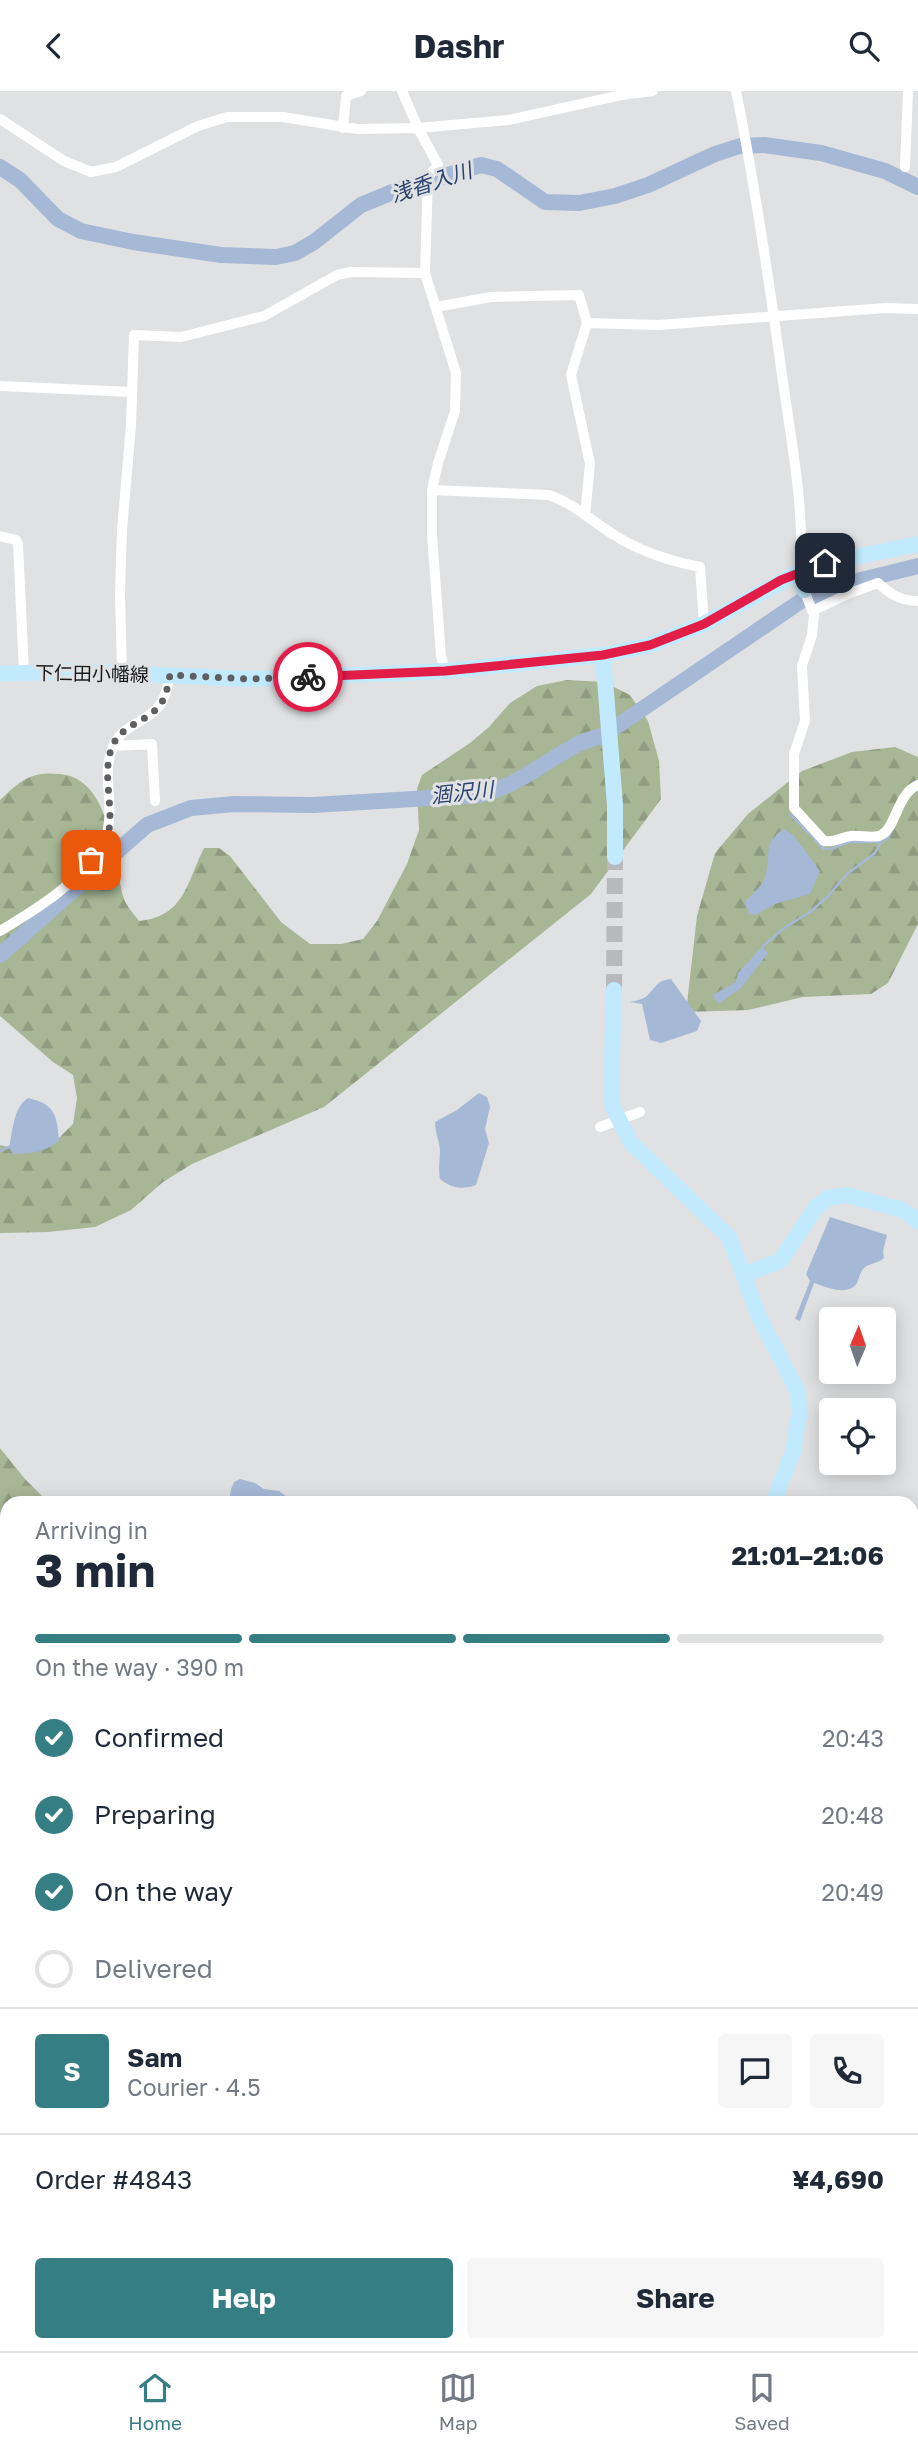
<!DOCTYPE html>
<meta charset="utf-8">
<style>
:root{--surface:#fff;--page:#f6f6f7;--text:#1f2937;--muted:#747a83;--line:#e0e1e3;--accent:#357e84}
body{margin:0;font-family:"Golos Text","Noto Sans JP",sans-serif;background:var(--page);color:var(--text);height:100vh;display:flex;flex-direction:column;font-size:26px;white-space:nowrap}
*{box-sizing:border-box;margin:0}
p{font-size:23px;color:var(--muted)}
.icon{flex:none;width:38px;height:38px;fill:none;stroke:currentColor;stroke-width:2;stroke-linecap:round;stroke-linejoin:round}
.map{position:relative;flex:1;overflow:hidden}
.drawer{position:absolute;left:0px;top:1405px;width:919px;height:856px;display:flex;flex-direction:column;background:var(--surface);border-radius:21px 21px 0 0;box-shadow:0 4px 18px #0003}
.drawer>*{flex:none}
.needle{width:46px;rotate:2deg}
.buttons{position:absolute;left:819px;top:1216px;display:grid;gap:14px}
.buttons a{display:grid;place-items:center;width:77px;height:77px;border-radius:7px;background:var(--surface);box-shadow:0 4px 18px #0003;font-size:35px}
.pin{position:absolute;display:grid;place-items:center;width:60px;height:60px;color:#fff;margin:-30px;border-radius:14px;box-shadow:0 4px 10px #0006}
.courier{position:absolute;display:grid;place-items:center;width:70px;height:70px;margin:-35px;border:5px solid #e11d48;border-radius:50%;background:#fff;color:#222;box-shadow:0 2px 9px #0007}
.overview em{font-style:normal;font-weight:700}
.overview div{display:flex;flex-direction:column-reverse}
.overview{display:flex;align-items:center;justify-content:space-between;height:119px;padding:0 35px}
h1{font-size:46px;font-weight:700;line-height:52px}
.bar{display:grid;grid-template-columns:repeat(4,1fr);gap:10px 7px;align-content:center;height:84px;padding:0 35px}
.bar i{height:9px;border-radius:5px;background:var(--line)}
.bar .active{background:var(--accent)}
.bar p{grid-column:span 4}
.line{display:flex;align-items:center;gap:18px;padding:0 35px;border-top:2px solid var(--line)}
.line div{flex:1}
.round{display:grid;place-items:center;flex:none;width:74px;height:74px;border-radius:7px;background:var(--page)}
ol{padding:0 35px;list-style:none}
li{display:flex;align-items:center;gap:21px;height:77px}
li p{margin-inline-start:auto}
li .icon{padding:7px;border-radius:50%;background:var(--accent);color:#fff;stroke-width:4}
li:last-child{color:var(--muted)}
li i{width:38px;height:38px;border:4px solid var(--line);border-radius:50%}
.cta{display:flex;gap:14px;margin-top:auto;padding:14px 35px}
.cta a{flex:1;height:80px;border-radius:7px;background:var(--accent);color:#fff;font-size:28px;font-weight:700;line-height:80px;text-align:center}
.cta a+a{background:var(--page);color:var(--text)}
header{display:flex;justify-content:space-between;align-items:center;height:91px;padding:0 35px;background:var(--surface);font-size:32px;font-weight:700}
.tabs{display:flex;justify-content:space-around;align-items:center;height:98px;border-top:2px solid var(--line);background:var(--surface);font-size:19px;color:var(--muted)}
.tabs a{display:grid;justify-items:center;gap:4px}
.tabs .active{color:var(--accent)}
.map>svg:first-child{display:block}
.forest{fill:url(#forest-firs)}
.water{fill:#a5b9d7}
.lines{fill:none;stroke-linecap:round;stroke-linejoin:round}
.stream{stroke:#a5b9d7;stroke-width:2.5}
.river{stroke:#a5b9d7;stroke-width:16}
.secondary-tunnel{stroke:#b8b9bb;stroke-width:16;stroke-dasharray:16 8;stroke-linecap:butt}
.street{stroke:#fff;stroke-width:10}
.secondary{stroke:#c2eafe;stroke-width:16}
.done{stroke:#5f5f60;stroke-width:7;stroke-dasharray:0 12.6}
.route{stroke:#e11d48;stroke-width:9}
.labels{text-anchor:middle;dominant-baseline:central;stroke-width:6;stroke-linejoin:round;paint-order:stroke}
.street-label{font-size:19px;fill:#19191a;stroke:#e0e1e3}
.water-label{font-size:21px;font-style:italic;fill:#2a446d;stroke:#e0e1e3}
</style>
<header><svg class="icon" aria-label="back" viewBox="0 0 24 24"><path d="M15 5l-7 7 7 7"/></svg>Dashr<svg class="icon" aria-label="search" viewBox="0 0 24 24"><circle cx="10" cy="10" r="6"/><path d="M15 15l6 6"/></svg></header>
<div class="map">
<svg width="918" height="2260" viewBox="0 0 918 2260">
<defs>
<pattern id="forest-firs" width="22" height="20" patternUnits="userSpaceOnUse" patternTransform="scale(1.75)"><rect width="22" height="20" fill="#a7b695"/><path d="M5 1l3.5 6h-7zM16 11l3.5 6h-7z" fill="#8f9c80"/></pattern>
</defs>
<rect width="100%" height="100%" fill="#e0e1e3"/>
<path class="forest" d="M 567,589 L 604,591 L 630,604 L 648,630 L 659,670 L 661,708 L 591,803 L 324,1016 L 192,1073 L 163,1091 L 131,1119 L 95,1136 L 48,1141 L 0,1142 L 0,1054 L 28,1061 L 52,1054 L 73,1033 L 77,1007 L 73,984 L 53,971 L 0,925 L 0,709 C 21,689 31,680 60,683 C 112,688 113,770 124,808 C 127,816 134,823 139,830 C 185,825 186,793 204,757 L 219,757 L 230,765 L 281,831 L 310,853 L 341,853 L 363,848 L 377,830 L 407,773 L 419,739 L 417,698 L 422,684 L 470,652 L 489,636 L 510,612 L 537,595 Z
M 895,656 L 918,666 L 918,833 L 888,892 L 871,903 L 803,906 L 748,919 L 686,921 L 697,825 L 715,762 L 748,723 L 802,680 L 852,661 Z
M 0,1357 L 25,1388 L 49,1412 L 7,1412 L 7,1494 L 0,1484 Z
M 918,1755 L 918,1881 L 912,1880 L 912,1757 Z"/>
<path class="water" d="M 784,738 L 793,744 L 820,780 L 810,803 L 775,813 L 756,824 L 749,823 L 745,811 C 751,804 760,797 764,789 C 773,767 760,753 784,738 Z
M 762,856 L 768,862 L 741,897 L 718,913 L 713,904 L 736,891 L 738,882 Z
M 671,888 L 701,930 L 697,940 L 661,952 L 650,949 L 642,913 L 630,911 C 636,910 643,908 647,905 C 656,896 657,889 671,888 Z
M 479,1002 L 487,1006 L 490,1016 L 485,1038 L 489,1052 L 476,1094 C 461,1099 451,1097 440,1088 C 438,1077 440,1069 440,1059 C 439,1049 435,1041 435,1031 L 457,1019 Z
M 28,1007 C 55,1013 57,1024 59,1050 C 44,1061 31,1063 13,1063 L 9,1056 C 13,1040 13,1017 28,1007 Z
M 830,1126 L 887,1144 L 883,1160 L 884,1167 C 879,1172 870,1172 864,1177 C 860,1181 859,1188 857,1192 C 848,1206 826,1196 814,1192 L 800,1230 L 795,1228 L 810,1190 L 806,1183 Z
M 240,1388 L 255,1392 L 264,1398 L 279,1400 L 295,1412 L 229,1412 L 231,1398 L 234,1391 Z
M 7,1632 L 7,1793 L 0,1801 L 0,1633 Z
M 0,1881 L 7,1890 L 7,2022 L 1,2028 L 0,2033 L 7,2042 L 7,2254 L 27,2254 L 26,2260 L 0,2260 Z"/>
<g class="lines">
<path class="stream" d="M 791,724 L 824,758 L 831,758 L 849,751 L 880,751
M 762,856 L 784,837 L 810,821 L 827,806 L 847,783 L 875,762 L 881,751 L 888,747 L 891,741
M 0,1060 L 9,1056
M 907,2254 L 918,2259
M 442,2260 L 450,2254"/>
<path class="river" d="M 0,76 L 20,89 L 58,128 L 81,140 L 133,151 L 221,164 L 276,166 L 295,162 L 314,151 L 361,114 L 395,100 L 481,74 L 497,78 L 545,111 L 579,112 L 615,105 L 648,94 L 715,63 L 740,55 L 764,54 L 821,62 L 885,80 L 918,96
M 0,864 L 147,734 L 191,717 L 234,713 L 313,714 L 480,704 C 517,695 544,671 578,653 C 586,649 596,647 604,644 L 801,510 L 849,492 L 918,475"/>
<path class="secondary-tunnel" d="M 614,899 L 615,766"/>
<path class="street" d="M 402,0 L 418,37 L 438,74 L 428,86 L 425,182 L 456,282 L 455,320 L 438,372 L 432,399 L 432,444 L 441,565 L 445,580
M 736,0 C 755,94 769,189 782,284 C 791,349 804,414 801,480
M 0,28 L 64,70 L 91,81 L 116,76 L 198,35 L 227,26 L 283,26 L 357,38 L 418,37 L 508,29 L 621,4 L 653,0
M 343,37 L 346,5 L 361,0
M 905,76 L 908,0
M 436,216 L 491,206 L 579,204 L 587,232 L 659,234 L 885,217 L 918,218
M 0,295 L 132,301
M 432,399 L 549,404 C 573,412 592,430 614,444 C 641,461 669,470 700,476 L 704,533
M 585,424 L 590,373 L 571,284 L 587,232
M 0,445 L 16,449 L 18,453 L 24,581
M 804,499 L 814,524 L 812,544 L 802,575 L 805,630 L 794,663 L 794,717 L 824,750 C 835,752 841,746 851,745 C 860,744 870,747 879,745 C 896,740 896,703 918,694
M 812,520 L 850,502 L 878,492 C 890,503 901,510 918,510
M 122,582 L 120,502 L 122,439 L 131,334 L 134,244 L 181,246 L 264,225 L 337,184 L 351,181 L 425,182
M 113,655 L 152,653 L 155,710
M 0,840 C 37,818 78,792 103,756 C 107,749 108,738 109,730 C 112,705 102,680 113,656 C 122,633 147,632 160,614 C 166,606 168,594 170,584
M 600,1036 L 640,1021
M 0,1496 L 7,1501
M 0,1615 L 7,1613
M 7,1813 C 0,1830 1,1846 7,1864
M 912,1942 C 916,1953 914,1960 914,1971 C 916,1990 915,2001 912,2019
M 912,2148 L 918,2147
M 41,2260 L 43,2254
M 430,2260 L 439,2254
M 537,2260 L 542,2254
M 637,2260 L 638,2254"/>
<path class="secondary" d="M 801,480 L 804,499
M 603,564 L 615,714 L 615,766
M 0,583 L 73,580 L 249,588 L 284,587 L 445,580 L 603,564 L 650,554 L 704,533 L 801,480 L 825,472 L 918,453
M 614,899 L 611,1004 L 613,1016 L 630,1051 L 729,1146 L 759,1226 L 798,1301 L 799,1324 L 793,1361 L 773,1412
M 743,1184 L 780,1170 L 816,1116 L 828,1107 L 847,1104 L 903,1119 L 918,1131"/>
</g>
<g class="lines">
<path class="done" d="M 91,769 C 95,764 102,759 105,753 C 118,723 100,687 112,656 C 121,633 146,632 160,614 C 166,606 168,594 170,584 L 249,588 L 308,586"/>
<path class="route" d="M 308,586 L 445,580 L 603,564 L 650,554 L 704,533 L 781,489 L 825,472"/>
</g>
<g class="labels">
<g class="street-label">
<text transform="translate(92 582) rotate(1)">下仁田小幡線</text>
</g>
<g class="water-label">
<text transform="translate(431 91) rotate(-18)">浅香入川</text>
<text transform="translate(462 701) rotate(-6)">涸沢川</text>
</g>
</g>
</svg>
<div class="buttons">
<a><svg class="needle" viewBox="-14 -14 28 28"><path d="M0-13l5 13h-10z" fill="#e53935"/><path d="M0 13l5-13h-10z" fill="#747a83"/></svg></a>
<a><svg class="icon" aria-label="locate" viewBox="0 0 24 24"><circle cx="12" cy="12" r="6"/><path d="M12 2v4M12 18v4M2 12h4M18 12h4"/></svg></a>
</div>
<div class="pin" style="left:91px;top:769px;background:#ea580c"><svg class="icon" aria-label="bag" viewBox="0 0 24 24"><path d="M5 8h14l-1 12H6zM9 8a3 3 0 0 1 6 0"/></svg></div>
<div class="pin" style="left:825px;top:472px;background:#1f2937"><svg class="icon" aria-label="home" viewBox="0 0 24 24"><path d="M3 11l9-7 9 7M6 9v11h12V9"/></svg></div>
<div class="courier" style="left:308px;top:586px"><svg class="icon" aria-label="bike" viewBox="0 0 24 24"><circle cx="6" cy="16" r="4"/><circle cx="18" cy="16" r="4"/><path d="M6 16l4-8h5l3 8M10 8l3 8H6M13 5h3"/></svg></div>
<section class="drawer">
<div class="overview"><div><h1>3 min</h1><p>Arriving in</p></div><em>21:01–21:06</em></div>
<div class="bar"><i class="active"></i><i class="active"></i><i class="active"></i><i></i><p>On the way · 390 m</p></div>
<ol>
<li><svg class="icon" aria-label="check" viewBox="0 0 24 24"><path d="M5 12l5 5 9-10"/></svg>Confirmed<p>20:43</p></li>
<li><svg class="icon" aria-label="check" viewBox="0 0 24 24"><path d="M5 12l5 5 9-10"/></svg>Preparing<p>20:48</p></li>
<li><svg class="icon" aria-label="check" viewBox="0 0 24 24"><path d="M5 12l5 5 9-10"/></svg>On the way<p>20:49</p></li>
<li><i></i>Delivered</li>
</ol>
<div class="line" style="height:126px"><b class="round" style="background:var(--accent);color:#fff">S</b><div><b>Sam</b><p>Courier · 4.5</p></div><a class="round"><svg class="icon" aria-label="chat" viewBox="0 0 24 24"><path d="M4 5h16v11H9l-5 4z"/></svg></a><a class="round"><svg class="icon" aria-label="phone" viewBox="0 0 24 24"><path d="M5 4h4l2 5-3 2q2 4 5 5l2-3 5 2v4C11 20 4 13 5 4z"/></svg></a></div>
<div class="line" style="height:91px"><div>Order #4843</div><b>¥4,690</b></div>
<div class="cta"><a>Help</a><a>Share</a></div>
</section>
</div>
<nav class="tabs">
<a class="active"><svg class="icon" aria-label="home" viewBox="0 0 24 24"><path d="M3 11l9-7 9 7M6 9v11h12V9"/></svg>Home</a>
<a><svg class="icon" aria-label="map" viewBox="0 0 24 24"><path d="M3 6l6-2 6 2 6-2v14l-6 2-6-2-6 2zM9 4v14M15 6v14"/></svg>Map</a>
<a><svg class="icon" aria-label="saved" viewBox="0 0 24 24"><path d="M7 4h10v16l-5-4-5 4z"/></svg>Saved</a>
</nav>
